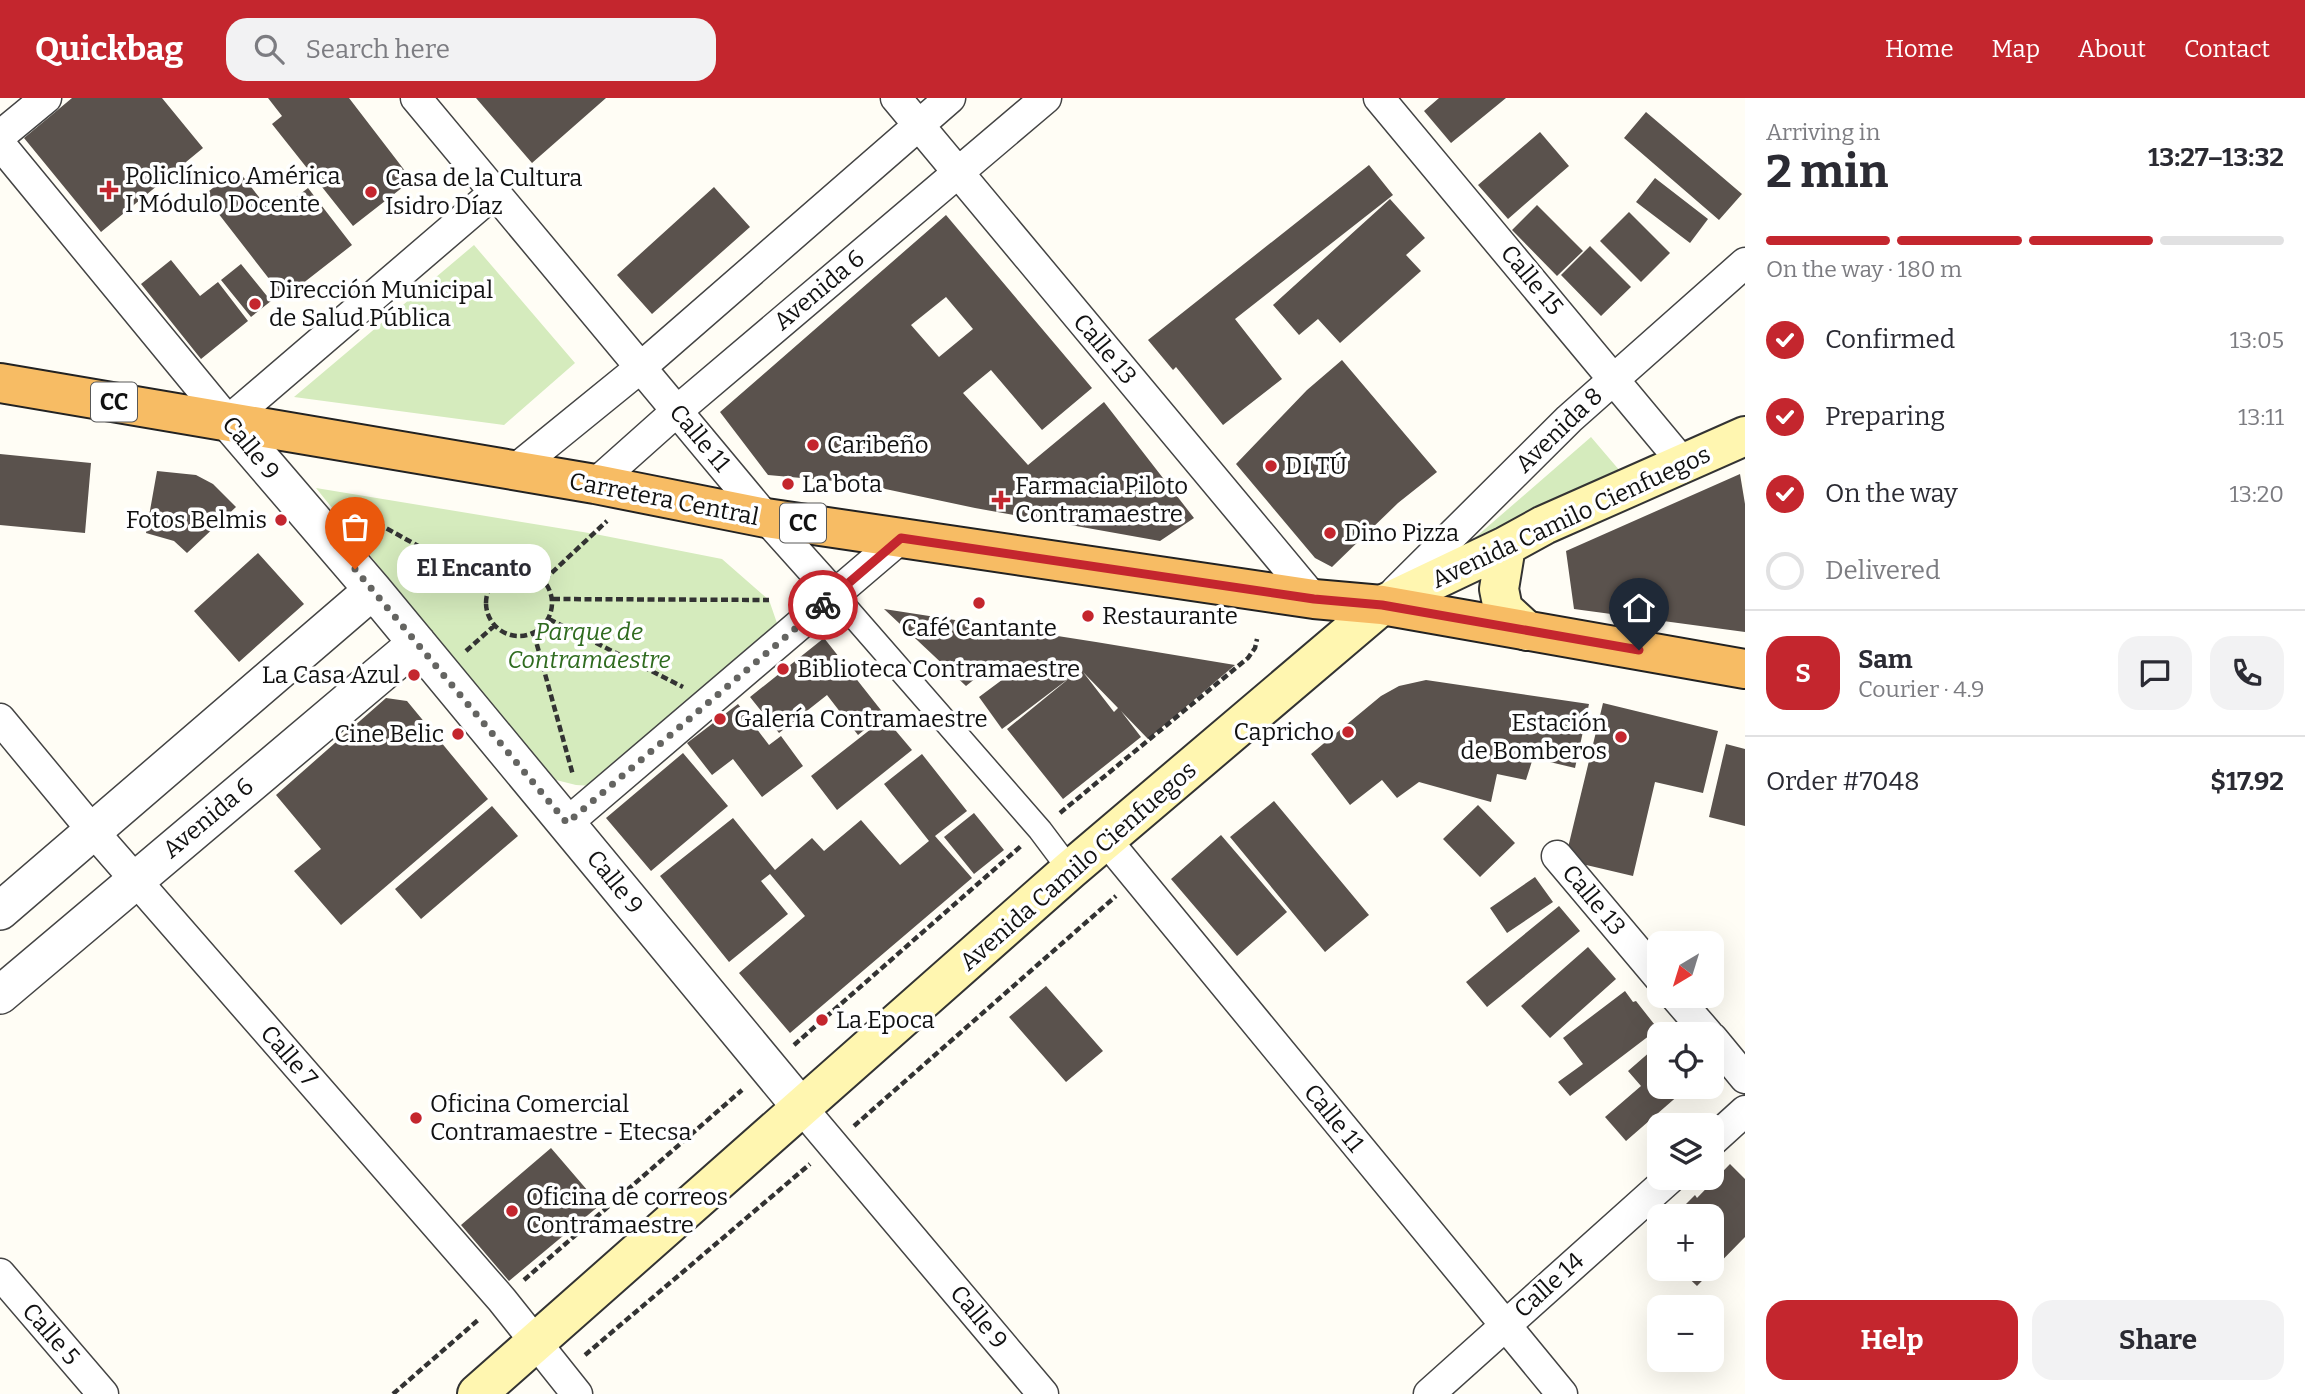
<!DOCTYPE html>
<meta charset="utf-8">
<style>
:root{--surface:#fff;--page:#f2f2f3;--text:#2b2b33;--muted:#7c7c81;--line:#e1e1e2;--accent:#c4262e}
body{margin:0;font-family:Bitter,serif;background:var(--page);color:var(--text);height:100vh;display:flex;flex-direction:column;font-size:26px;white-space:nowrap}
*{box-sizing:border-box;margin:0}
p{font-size:23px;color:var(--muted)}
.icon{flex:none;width:38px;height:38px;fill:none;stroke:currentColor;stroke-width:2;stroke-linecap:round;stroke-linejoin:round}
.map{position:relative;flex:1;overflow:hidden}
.drawer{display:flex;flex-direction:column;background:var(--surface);width:560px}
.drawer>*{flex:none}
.needle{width:46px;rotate:218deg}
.buttons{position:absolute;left:1647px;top:833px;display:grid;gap:14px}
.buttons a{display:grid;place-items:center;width:77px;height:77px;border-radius:14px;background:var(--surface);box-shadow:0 7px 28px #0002;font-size:35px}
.pin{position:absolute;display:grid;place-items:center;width:60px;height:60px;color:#fff;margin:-72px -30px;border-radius:50% 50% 50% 0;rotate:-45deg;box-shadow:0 0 7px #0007}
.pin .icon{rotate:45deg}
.courier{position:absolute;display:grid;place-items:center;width:70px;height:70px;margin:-35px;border:5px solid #c4262e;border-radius:50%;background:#fff;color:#222;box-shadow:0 2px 9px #0007}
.bubble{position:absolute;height:49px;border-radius:21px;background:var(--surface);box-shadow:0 7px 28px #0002;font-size:23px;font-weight:700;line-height:49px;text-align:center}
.head em{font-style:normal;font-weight:700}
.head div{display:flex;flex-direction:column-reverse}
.head{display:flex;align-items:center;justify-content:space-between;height:119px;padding:0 21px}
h1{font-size:46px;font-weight:700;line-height:52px}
.bar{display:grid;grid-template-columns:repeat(4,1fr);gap:10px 7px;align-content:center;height:84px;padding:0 21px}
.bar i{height:9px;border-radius:5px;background:var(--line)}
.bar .current{background:var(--accent)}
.bar p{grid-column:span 4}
.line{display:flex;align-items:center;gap:18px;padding:0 21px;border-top:2px solid var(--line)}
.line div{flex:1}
.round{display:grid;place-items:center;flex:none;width:74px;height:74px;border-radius:21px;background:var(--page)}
ol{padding:0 21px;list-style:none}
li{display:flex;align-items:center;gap:21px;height:77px}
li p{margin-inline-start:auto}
li .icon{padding:7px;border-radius:50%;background:var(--accent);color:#fff;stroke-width:4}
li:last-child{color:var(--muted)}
li i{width:38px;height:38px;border:4px solid var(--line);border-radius:50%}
.action{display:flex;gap:14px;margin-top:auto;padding:14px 21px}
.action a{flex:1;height:80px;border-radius:21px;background:var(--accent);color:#fff;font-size:28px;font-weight:700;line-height:80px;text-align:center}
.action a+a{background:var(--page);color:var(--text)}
header{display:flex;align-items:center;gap:42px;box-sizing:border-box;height:98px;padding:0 35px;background:var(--accent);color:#fff}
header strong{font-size:33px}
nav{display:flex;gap:38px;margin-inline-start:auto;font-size:24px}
.search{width:490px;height:63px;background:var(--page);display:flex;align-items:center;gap:18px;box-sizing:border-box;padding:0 24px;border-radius:21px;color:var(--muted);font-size:26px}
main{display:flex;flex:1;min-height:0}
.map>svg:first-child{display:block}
.green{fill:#d5ebbd}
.building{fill:#5a524d;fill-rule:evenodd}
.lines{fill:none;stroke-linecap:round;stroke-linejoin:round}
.pedestrian-casing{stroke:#444;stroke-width:26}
.minor-casing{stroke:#444;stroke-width:33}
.tertiary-casing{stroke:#444;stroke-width:40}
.secondary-casing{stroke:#333;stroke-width:42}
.trunk-casing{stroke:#222;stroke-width:42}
.path{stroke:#333;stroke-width:4.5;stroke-dasharray:7 3.5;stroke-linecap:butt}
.pedestrian{stroke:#fff;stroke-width:23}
.minor{stroke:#fff;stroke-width:30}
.tertiary{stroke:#fff;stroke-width:37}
.secondary{stroke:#fff6b0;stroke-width:38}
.trunk{stroke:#f7bc64;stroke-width:38}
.done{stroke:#646461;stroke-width:7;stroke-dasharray:0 12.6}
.route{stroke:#c4262e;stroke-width:9}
.poi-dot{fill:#c4262e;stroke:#fff;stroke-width:2.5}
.labels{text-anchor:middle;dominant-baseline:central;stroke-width:7;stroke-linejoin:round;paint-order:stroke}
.shield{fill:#fff;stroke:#585858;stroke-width:2}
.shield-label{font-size:23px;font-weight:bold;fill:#111}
.poi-label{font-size:24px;fill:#111;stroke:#fff;text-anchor:start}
.street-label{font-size:24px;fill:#111;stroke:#fff}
.park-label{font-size:24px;font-style:italic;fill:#2f6b1f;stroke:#fff}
</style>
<header>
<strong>Quickbag</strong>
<div class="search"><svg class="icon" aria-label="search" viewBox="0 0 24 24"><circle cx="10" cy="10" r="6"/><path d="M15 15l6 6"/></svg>Search here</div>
<nav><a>Home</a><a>Map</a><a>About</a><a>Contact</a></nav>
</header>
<main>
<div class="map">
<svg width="1745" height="1296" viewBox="0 0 1745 1296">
<rect width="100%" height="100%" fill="#fffdf5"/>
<path class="green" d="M 474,147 L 575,265 L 504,327 L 294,299 Z
M 1591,339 L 1620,373 L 1470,444 Z
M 316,390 L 595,436 L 722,461 L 769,502 L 778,528 L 593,688 L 576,687 L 556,682 L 455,563 Z"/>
<path class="building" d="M 72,0 L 162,0 L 203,50 L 101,134 L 24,40 Z
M 268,0 L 349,0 L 412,82 L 353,128 L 272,26 L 282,18 Z
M 476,0 L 606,0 L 532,65 Z
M 1439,0 L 1506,0 L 1451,45 L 1424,13 Z
M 1646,14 L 1742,96 L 1719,122 L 1624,40 Z
M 1540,34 L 1569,68 L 1508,121 L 1478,87 Z
M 1369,67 L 1393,97 L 1235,221 L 1282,281 L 1223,327 L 1176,269 L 1173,272 L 1148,242 Z
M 237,71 L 273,117 L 308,90 L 352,147 L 284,200 L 204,97 Z
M 1655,80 L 1708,121 L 1690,145 L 1636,104 Z
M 714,89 L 750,129 L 652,216 L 617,177 Z
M 1390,101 L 1425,140 L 1406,157 L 1421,173 L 1340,245 L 1318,221 L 1299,237 L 1273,207 Z
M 1537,107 L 1583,153 L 1557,178 L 1512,132 Z
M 1629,114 L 1670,155 L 1641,184 L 1600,143 Z
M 946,117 L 1092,290 L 1042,332 L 991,272 L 963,295 L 1028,367 L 1104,304 L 1194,420 L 1160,443 L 975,410 L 857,385 L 768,377 L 720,314 ZM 946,199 L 973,231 L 939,259 L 911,227 Z
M 1590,148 L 1631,189 L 1601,218 L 1561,177 Z
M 171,162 L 200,198 L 218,184 L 248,223 L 201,261 L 141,186 Z
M 241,166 L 271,203 L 251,219 L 221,182 Z
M 1342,262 L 1437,374 L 1398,405 L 1332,469 L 1315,460 L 1236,366 L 1307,292 Z
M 0,356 L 91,365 L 85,435 L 0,427 Z
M 157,373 L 196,377 L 213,386 L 236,409 L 187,455 L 174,443 L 146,435 Z
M 1740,376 L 1745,406 L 1745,534 L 1574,511 L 1566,453 Z
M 258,455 L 304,506 L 239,564 L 194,513 Z
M 884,511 L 1096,544 L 1235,567 L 1148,641 L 1121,613 L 1141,639 L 1063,701 L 1007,631 L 1072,578 L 1002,631 L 979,599 L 1014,573 L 998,562 L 966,588 ZM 1083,574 L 1118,610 L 1114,614 Z
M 824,540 L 884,616 L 858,637 L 827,597 L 779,635 L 750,599 Z
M 1426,582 L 1589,606 L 1575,670 L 1533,660 L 1526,682 L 1497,676 L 1491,704 L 1419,684 L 1397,700 L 1382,682 L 1350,707 L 1311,656 L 1381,598 L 1399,588 Z
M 386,600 L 407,603 L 488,701 L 341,827 L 294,773 L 321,751 L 276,697 Z
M 1603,605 L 1718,633 L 1703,695 L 1655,684 L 1633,778 L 1565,762 Z
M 738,606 L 769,647 L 781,638 L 803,668 L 762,699 L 733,661 L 712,677 L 687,645 Z
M 885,620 L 912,652 L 837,712 L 811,678 Z
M 1726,646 L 1745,651 L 1745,728 L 1709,719 Z
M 683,655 L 728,708 L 651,773 L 606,720 Z
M 922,656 L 967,713 L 935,738 L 972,780 L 790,935 L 739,875 L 805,818 L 770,776 L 761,783 L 788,816 L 729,864 L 660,778 L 733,720 L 775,772 L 812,740 L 824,753 L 861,722 L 900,767 L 929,743 L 884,686 Z
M 1274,703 L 1369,817 L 1325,854 L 1230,739 Z
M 1478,707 L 1515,745 L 1480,779 L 1443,741 Z
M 492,708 L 518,738 L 421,821 L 395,791 Z
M 974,715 L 1004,752 L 974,776 L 944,739 Z
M 1221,737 L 1287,814 L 1237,858 L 1171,781 Z
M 1535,779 L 1553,804 L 1507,835 L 1490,810 Z
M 1559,808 L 1580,833 L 1487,909 L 1466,884 Z
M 1588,849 L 1616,881 L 1550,940 L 1521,908 Z
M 1046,888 L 1103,953 L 1066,984 L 1009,919 Z
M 1625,893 L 1633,904 L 1636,903 L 1658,931 L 1570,998 L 1558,984 L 1583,966 L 1563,940 Z
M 1659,946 L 1659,989 L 1688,989 L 1626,1043 L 1605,1019 L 1641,988 L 1628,973 Z
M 551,1050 L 600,1107 L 509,1183 L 461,1127 Z
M 1730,1066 L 1745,1081 L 1745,1139 L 1697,1188 L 1679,1171 L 1712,1171 L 1712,1118 L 1674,1118 L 1695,1097 L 1697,1100 Z"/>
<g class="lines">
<g class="pedestrian-casing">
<path id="pedestrian" d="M 835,497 L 1040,732 L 1070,772"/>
</g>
<g class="minor-casing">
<path id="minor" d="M 416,0 L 766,420 L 835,497
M 896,0 L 1314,501
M 1379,0 L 1683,365
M 0,38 L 46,0
M 0,46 L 228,323 L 495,94
M 512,374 L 640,270 L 950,0
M 595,386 L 678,312 L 1046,0
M 1396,493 L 1569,321 L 1745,165
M 0,621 L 92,732 L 502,1202 L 577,1296
M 567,725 L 901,440
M 1107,743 L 1562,1296
M 1557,758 L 1659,879
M 1675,898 L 1708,936
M 1712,940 L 1745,980
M 801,1009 L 1043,1296
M 1712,1043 L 1745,1013
M 0,1176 L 103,1296
M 1429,1296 L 1670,1080"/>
</g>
<g class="tertiary-casing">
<path id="tertiary" d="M 228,323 L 373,492 L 801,1009
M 0,813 L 373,492
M 0,897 L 417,545"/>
</g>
<g class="secondary-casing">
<path id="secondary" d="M 1506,448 L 1499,491 L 1503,511 L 1527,533
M 477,1296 L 1070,772 L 1382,507 L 1506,448 L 1544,427 L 1745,338"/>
</g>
<g class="trunk-casing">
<path id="trunk" d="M 0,285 L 595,386 L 766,420 L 1314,501 L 1382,507 L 1745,571"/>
</g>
<path class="path" d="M 350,410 L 490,488
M486 505a33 33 0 1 1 66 0a33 33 0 1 1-66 0Z
M 544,482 L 607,423
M 553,501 L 769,502
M 549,521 L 683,589
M 534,536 L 573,677
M 466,553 L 494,528
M 1060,715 L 1248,560 L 1255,550 L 1257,541
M 794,947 L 1021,748
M 854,1028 L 1116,798
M 524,1182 L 742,992
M 585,1257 L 810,1066
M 393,1296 L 478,1222"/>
<use href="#pedestrian" class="pedestrian"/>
<use href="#minor" class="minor"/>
<use href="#tertiary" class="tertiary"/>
<use href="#secondary" class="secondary"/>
<use href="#trunk" class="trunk"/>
</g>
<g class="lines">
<path class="done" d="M 355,471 L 567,725 L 823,507"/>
<path class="route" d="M 823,507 L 901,440 L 1314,501 L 1382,507 L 1639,552"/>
</g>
<g class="poi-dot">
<path d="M105.5 81.5h7v7h7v7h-7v7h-7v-7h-7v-7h7z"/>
<circle cx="371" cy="94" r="7"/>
<circle cx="255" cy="206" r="7"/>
<circle cx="813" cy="347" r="7"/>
<circle cx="1271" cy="368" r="7"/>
<circle cx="788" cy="386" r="7"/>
<path d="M997.5 391.5h7v7h7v7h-7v7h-7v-7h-7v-7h7z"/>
<circle cx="281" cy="422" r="7"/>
<circle cx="1330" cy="435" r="7"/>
<circle cx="979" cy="505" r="7"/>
<circle cx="1088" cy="518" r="7"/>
<circle cx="783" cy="571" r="7"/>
<circle cx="414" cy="577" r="7"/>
<circle cx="720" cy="621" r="7"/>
<circle cx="1348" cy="634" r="7"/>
<circle cx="458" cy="636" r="7"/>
<circle cx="1621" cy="639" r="7"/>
<circle cx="822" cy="922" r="7"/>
<circle cx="416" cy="1020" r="7"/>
<circle cx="512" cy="1113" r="7"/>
</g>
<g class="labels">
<g class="shield">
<rect x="91" y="284.5" width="46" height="39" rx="5"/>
<rect x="780" y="405.5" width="46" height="39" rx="5"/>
</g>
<g class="shield-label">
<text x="114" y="304">CC</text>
<text x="803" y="425">CC</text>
</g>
<g class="poi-label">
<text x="125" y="78">Policlínico América<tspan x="125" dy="28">I Módulo Docente</tspan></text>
<text x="385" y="80">Casa de la Cultura<tspan x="385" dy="28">Isidro Díaz</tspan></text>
<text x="269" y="192">Dirección Municipal<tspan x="269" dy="28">de Salud Pública</tspan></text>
<text x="827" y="347">Caribeño</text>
<text x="1285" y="368">DI TÚ</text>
<text x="802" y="386">La bota</text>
<text x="1015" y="388">Farmacia Piloto<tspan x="1015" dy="28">Contramaestre</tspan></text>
<text x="267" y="422" text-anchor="end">Fotos Belmis</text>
<text x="1344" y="435">Dino Pizza</text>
<text x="1102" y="518">Restaurante</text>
<text x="979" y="530" text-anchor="middle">Café Cantante</text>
<text x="797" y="571">Biblioteca Contramaestre</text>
<text x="400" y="577" text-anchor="end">La Casa Azul</text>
<text x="734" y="621">Galería Contramaestre</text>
<text x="1607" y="625" text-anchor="end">Estación<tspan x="1607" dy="28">de Bomberos</tspan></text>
<text x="1334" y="634" text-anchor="end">Capricho</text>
<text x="444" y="636" text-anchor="end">Cine Belic</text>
<text x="836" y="922">La Epoca</text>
<text x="430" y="1006">Oficina Comercial<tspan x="430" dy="28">Contramaestre - Etecsa</tspan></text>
<text x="526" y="1099">Oficina de correos<tspan x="526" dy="28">Contramaestre</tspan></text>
</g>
<g class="street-label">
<text transform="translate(1532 182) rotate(50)">Calle 15</text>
<text transform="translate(819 192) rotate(-40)">Avenida 6</text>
<text transform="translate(1105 251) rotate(50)">Calle 13</text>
<text transform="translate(1559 332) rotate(-44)">Avenida 8</text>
<text transform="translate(700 340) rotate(50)">Calle 11</text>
<text transform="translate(251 350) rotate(50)">Calle 9</text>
<text transform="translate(664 401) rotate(11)">Carretera Central</text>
<text transform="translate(1571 419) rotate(-25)">Avenida Camilo Cienfuegos</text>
<text transform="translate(208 720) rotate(-40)">Avenida 6</text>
<text transform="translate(1078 768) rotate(-41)">Avenida Camilo Cienfuegos</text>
<text transform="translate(615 784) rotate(51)">Calle 9</text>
<text transform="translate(1594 802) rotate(50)">Calle 13</text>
<text transform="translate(289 958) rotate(49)">Calle 7</text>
<text transform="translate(1334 1020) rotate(51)">Calle 11</text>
<text transform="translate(1549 1187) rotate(-42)">Calle 14</text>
<text transform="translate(979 1219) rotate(50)">Calle 9</text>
<text transform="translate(51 1236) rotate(49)">Calle 5</text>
</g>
<g class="park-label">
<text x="589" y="534">Parque de<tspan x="589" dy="28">Contramaestre</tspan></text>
</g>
</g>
</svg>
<div class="buttons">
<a><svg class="needle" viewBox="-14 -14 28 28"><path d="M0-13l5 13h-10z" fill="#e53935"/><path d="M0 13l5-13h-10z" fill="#7c7c81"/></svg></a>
<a><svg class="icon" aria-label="locate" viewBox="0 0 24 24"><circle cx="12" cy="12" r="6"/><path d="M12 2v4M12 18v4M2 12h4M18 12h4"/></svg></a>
<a><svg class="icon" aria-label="layers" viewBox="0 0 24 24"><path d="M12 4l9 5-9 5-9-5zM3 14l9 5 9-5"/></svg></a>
<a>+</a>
<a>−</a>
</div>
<div class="pin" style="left:355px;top:471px;background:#ea580c"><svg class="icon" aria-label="bag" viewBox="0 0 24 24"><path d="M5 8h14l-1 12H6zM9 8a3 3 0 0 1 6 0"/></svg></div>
<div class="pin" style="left:1639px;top:552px;background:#1f2937"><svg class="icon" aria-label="home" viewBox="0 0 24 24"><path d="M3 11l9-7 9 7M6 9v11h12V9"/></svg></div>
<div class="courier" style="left:823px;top:507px"><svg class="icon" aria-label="bike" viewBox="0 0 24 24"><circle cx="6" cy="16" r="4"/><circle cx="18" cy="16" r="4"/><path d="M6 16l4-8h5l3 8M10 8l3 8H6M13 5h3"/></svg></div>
<div class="bubble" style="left:397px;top:446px;width:154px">El Encanto</div>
</div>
<section class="drawer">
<div class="head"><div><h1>2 min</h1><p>Arriving in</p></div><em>13:27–13:32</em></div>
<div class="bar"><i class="current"></i><i class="current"></i><i class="current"></i><i></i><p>On the way · 180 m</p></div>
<ol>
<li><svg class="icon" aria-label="check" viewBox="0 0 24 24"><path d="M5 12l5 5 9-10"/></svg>Confirmed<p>13:05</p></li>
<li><svg class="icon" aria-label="check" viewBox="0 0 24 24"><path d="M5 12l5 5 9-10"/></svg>Preparing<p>13:11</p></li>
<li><svg class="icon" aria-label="check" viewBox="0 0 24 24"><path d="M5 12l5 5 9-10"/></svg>On the way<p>13:20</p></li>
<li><i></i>Delivered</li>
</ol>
<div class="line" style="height:126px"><b class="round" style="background:var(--accent);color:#fff">S</b><div><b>Sam</b><p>Courier · 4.9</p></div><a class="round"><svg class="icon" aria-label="chat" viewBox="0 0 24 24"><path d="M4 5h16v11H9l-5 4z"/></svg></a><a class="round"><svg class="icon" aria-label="phone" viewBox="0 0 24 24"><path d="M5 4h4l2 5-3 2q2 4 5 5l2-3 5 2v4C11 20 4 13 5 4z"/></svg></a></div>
<div class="line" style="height:91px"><div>Order #7048</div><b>$17.92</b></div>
<div class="action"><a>Help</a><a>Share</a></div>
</section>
</main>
